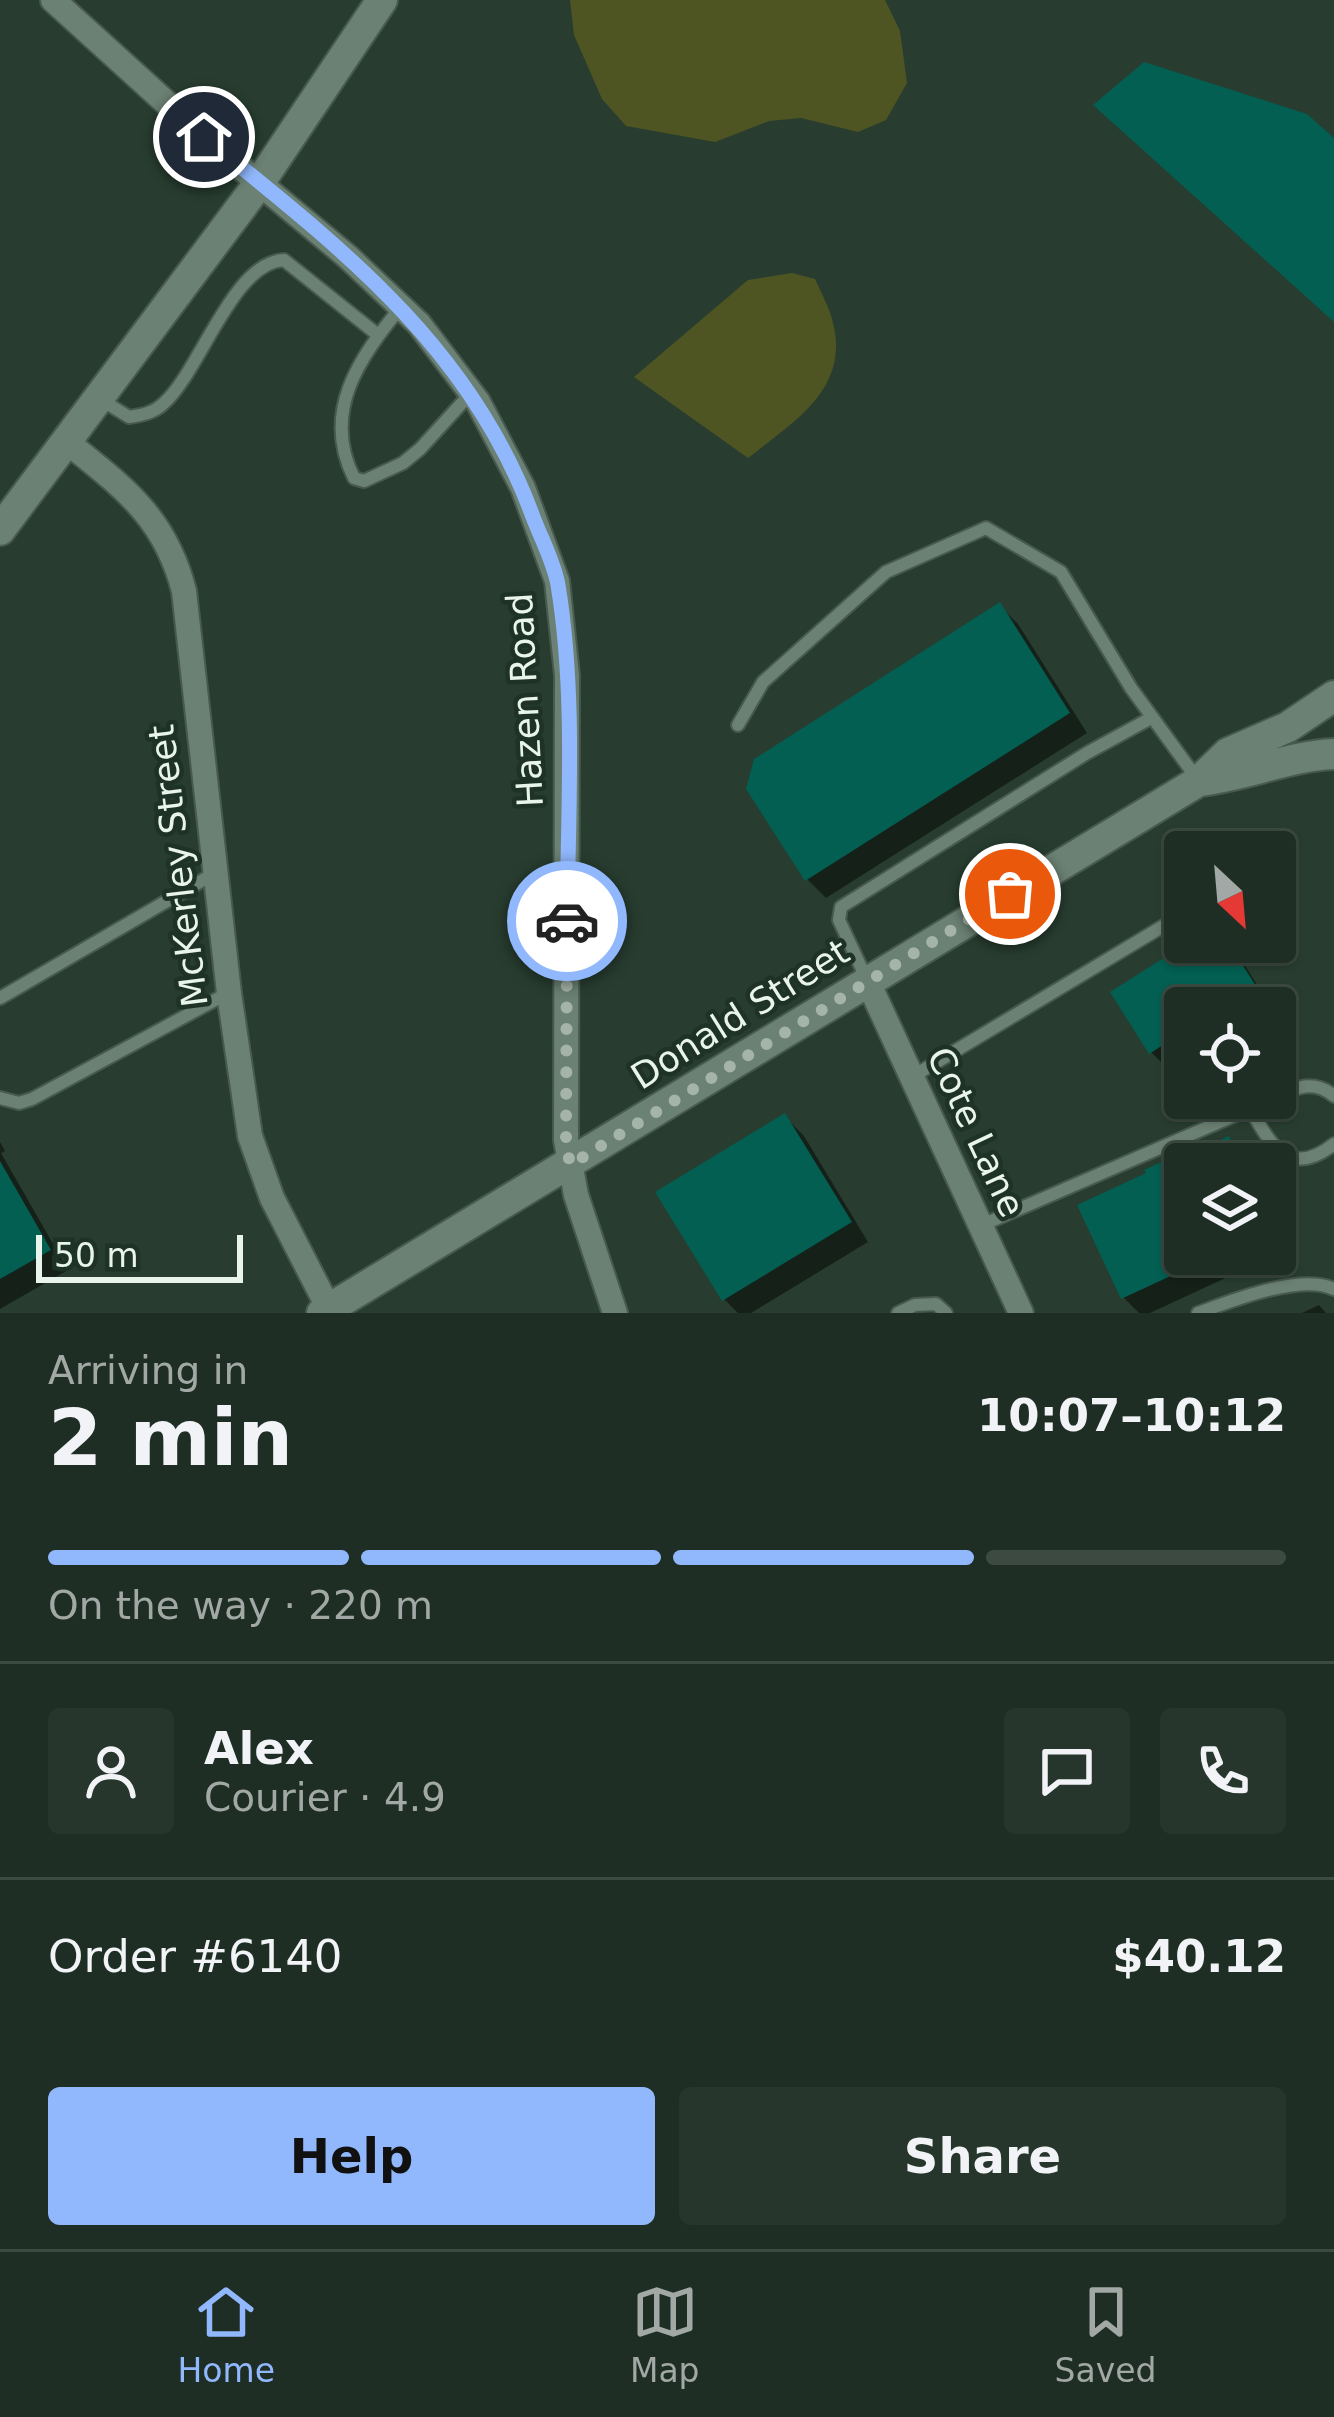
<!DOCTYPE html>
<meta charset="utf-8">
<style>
:root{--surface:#1e2e24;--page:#26362c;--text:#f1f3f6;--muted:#a1a8a6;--line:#3c4a41;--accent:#91b8fd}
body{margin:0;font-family:"DejaVu Sans",sans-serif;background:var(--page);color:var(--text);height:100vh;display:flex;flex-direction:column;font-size:45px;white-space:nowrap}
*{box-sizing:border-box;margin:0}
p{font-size:39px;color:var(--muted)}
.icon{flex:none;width:66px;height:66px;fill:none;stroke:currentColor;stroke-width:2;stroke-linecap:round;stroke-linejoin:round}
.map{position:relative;height:1313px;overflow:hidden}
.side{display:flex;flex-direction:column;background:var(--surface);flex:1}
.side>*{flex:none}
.needle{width:78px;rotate:154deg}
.controls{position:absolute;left:1164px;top:831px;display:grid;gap:24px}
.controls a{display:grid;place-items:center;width:132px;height:132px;border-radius:12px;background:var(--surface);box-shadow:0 3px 9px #0004,0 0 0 3px var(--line);font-size:60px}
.scale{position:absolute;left:36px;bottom:30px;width:207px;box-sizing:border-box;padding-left:12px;border:6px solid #e8f4ec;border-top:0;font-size:33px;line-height:42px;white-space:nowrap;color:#e8f4ec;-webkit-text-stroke:9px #1e3226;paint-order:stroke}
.pin{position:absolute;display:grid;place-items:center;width:102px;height:102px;color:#fff;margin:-51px;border:6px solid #fff;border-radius:50%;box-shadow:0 3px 12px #0007}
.courier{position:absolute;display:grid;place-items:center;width:120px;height:120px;margin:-60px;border:9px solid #91b8fd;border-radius:50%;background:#fff;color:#222;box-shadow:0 3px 15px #0007}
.headline em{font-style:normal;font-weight:600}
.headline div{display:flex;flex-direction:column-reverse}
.headline{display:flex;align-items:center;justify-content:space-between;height:204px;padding:0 48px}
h1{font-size:78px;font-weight:600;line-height:90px}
.bar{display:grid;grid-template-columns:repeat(4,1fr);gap:18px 12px;align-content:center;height:144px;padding:0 48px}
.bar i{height:15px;border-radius:9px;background:var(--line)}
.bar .current{background:var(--accent)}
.bar p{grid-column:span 4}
.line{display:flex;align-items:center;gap:30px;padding:0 48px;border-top:3px solid var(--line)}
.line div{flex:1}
.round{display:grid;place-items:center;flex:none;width:126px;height:126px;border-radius:12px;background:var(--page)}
.button{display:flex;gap:24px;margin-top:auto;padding:24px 48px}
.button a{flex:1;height:138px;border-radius:12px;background:var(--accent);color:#111;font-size:48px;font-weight:600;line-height:138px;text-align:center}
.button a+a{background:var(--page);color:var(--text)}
.tab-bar{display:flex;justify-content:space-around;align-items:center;height:168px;border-top:3px solid var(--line);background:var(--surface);font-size:33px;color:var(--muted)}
.tab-bar a{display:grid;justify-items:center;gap:6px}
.tab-bar .current{color:var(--accent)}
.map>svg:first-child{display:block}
.green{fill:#4e5522}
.shadow{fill:#0007}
.building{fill:#025f52}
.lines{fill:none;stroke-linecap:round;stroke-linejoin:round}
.service-casing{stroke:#48594f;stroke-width:16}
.minor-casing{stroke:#48594f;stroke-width:28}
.tertiary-casing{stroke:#48594f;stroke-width:34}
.service{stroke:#6b8173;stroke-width:12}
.minor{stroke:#6b8173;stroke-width:24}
.tertiary{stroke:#6b8173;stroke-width:30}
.done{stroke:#a5b4aa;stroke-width:12;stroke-dasharray:0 21.6}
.route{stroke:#91b8fd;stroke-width:15}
.labels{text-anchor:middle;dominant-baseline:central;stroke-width:9;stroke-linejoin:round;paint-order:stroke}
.street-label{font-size:36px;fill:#e8f4ec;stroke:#1e3226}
</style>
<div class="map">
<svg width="1334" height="1313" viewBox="0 0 1334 1313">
<rect width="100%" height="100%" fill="#283d30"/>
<path class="green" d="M 570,0 L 885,0 L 900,31 L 907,83 L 886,120 L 858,132 L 801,118 L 769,121 L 715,142 L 626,126 L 602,99 L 574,35 Z
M 792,273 L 815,279 C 821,293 830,308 833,323 C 850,390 792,423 748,458 L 634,377 L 748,280 Z"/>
<path class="shadow" d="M 999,605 L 1018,624 L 1087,733 L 826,898 L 807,879 Z
M 1195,942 L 1230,942 L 1268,1002 L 1257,1008 L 1185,1008 L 1185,1054 L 1165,1066 L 1151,1052 Z
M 785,1117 L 804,1136 L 868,1242 L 751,1313 L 738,1313 L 724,1299 Z
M 1228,1140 L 1249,1164 L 1185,1164 L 1185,1254 L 1275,1254 L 1275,1219 L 1288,1249 L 1150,1313 L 1139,1313 L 1123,1297 L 1171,1166 Z
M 0,1142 L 5,1151 L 1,1153 L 68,1270 L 0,1309 Z
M 1319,1305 L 1326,1313 L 1302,1313 Z"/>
<path class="building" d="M 1144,62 L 1307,114 L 1334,138 L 1334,322 L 1093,105 Z
M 1000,602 L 1070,713 L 805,881 L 746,789 L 754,759 Z
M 1189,942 L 1228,942 L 1256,986 L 1221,1008 L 1185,1008 L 1185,1031 L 1149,1054 L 1110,992 Z
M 785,1113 L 852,1222 L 722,1301 L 655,1192 Z
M 1229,1136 L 1241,1164 L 1185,1164 L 1185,1254 L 1218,1254 L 1121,1299 L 1077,1205 L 1146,1173 L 1144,1170 L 1168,1159 L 1171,1163 Z
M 0,1161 L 51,1250 L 0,1279 Z"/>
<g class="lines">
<g class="service-casing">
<path id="service" d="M 401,307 C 359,358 321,412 354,478 L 364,481 L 403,463 L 420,449 L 471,393
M 100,399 L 129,417 C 142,415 154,413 164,403 C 200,371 233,262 284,260 L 378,335
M 738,725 L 763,682 L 886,572 L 986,528 L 1061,572 L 1131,688 L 1198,780
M 867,980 L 839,920 L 841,907 L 1087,753 L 1151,718
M 0,998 L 215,873
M 910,1078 L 1185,913
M 0,1098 L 19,1103 L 32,1099 L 228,993
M 1275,1098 C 1296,1087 1314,1079 1334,1096
M 1251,1110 C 1272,1148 1291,1178 1334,1144
M 982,1225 L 1275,1098
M 898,1313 L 915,1305 L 936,1304 L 946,1313
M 1198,1313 C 1231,1301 1301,1273 1334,1289"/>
</g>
<g class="minor-casing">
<path id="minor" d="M 53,0 L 204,137 L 348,257 L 419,324 L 478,402 L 523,488 L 557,581 L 567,675 L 566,1140 L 576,1195 L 615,1313
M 67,442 C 124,488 165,517 184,591 L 229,993 L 250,1136 L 272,1198 L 329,1309
M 868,982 L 1021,1313"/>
</g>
<g class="tertiary-casing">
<path id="tertiary" d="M 0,530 L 260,182 L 382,0
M 1199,781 C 1246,776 1288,756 1334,754
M 322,1313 L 1199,781 L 1228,753 L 1288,727 L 1334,696"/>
</g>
<use href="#service" class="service"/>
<use href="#minor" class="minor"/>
<use href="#tertiary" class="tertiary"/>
</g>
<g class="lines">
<path class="done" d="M 567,921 L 566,1140 L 570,1165 L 1010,894"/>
<path class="route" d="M 204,137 C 340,247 471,347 533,517 C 541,538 554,562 558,585 C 576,695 568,810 567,921"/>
</g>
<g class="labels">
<g class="street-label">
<text transform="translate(525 700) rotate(-93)">Hazen Road</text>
<text transform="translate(178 866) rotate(-97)">McKerley Street</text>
<text transform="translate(740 1014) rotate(-32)">Donald Street</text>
<text transform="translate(976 1132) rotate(65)">Cote Lane</text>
</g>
</g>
</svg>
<div class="controls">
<a><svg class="needle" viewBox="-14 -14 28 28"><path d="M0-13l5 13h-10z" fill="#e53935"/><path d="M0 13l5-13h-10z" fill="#a1a8a6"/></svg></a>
<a><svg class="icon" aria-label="locate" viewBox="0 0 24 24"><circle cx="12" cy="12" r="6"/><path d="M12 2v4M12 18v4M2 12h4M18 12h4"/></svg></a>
<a><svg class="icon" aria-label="layers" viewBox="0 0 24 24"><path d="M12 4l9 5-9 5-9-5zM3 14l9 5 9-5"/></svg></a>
</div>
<div class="scale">50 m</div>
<div class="pin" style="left:1010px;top:894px;background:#ea580c"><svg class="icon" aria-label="bag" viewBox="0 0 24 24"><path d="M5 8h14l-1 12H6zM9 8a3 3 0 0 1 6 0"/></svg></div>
<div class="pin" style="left:204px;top:137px;background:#1f2937"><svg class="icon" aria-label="home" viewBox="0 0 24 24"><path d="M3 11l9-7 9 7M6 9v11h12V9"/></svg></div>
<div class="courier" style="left:567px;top:921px"><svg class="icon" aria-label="car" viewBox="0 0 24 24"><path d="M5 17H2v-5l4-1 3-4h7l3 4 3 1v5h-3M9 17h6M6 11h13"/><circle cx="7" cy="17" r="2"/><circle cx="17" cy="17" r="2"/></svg></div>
</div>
<section class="side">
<div class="headline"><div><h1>2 min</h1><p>Arriving in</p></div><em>10:07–10:12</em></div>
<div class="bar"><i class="current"></i><i class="current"></i><i class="current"></i><i></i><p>On the way · 220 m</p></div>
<div class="line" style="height:216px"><a class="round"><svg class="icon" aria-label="person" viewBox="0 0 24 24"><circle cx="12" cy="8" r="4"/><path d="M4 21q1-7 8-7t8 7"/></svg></a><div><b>Alex</b><p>Courier · 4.9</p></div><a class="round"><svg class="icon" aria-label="chat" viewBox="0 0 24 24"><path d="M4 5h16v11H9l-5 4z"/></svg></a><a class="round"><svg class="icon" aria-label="phone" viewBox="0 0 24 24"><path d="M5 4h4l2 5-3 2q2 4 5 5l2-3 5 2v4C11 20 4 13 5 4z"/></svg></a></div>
<div class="line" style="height:156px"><div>Order #6140</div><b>$40.12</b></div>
<div class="button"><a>Help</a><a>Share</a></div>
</section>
<nav class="tab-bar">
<a class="current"><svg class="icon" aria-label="home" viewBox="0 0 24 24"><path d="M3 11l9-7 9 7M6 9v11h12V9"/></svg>Home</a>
<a><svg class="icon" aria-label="map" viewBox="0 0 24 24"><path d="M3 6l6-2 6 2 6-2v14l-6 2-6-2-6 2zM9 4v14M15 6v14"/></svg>Map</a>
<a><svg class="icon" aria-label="saved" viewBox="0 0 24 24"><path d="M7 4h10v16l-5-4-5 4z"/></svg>Saved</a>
</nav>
